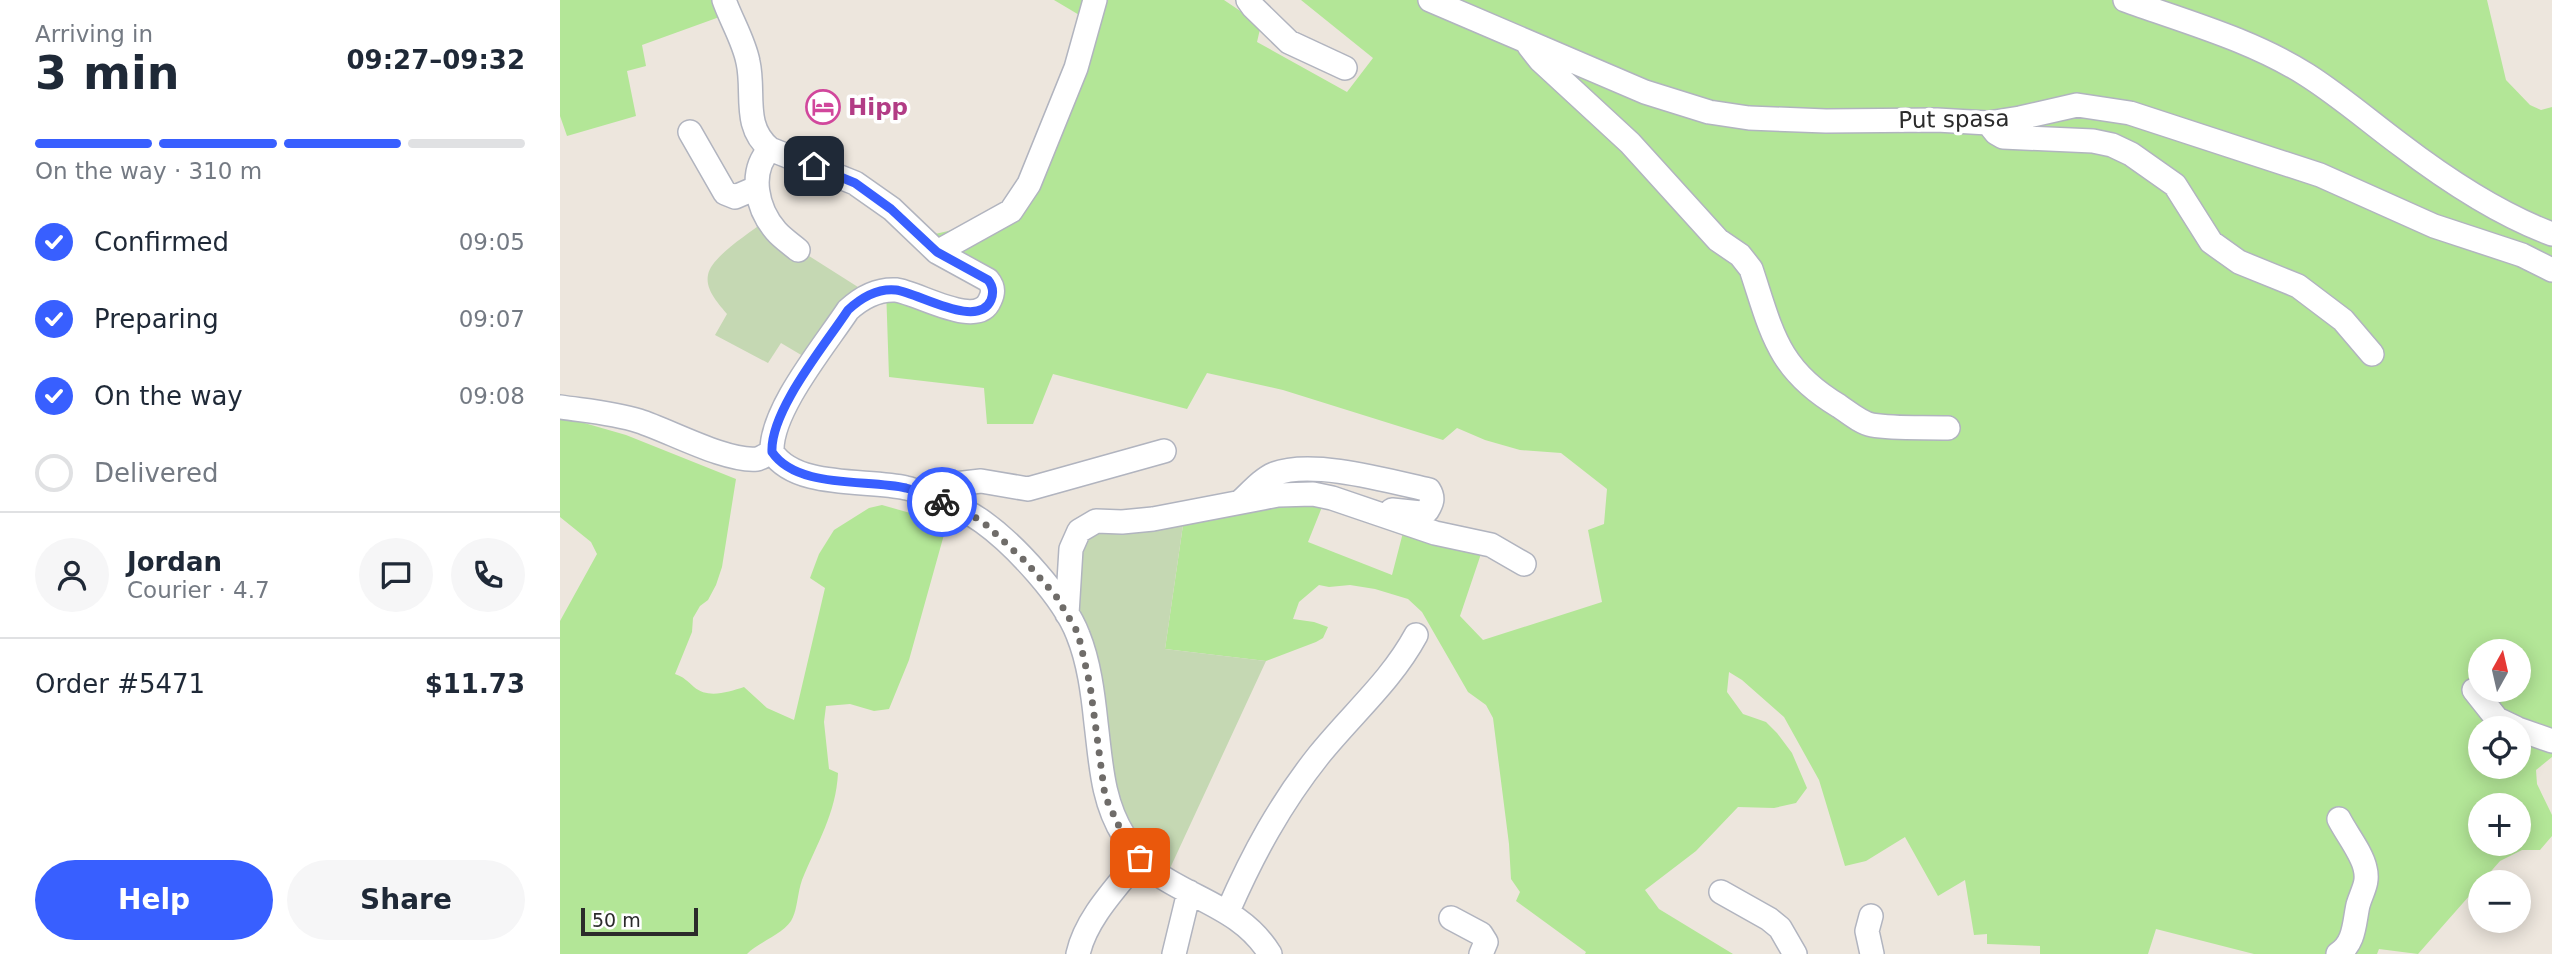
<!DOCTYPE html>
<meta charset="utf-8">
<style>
:root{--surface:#fff;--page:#f6f6f7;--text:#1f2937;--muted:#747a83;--line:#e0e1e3;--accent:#385fff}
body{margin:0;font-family:"DejaVu Sans",sans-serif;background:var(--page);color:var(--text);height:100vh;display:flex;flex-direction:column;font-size:26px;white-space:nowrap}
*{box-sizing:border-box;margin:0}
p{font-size:23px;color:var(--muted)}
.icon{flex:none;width:38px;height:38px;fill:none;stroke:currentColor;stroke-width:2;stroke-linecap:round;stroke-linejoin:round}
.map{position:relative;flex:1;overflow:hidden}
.details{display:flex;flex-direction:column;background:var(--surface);width:560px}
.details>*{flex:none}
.needle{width:46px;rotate:8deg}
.buttons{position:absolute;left:1908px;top:639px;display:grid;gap:14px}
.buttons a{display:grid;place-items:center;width:63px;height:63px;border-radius:50%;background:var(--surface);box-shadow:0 4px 18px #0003;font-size:35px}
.scale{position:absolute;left:21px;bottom:18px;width:117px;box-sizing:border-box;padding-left:7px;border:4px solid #2b2b2b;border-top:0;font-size:19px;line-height:24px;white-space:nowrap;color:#2b2b2b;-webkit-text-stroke:5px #fff;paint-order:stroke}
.pin{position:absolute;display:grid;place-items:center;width:60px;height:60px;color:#fff;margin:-30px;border-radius:14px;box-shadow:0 4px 10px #0006}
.courier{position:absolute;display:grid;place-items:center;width:70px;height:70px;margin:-35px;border:5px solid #385fff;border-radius:50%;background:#fff;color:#222;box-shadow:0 2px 9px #0007}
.head em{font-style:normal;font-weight:600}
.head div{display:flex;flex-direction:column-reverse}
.head{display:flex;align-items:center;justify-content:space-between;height:119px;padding:0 35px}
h1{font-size:46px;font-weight:600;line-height:52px}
.bar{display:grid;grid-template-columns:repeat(4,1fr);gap:10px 7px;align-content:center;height:84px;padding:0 35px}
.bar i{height:9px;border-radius:5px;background:var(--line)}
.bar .current{background:var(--accent)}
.bar p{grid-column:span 4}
.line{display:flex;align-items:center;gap:18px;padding:0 35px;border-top:2px solid var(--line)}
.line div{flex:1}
.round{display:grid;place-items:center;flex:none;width:74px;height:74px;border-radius:37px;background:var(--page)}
ol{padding:0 35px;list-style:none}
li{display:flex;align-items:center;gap:21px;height:77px}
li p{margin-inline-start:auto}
li .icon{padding:7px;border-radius:50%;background:var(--accent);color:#fff;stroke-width:4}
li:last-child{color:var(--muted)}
li i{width:38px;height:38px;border:4px solid var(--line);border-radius:50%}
.button{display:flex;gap:14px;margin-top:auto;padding:14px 35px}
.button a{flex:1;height:80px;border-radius:42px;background:var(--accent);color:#fff;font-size:28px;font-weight:600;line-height:80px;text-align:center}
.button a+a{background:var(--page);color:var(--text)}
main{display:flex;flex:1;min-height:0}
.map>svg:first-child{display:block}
.green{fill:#b3e697;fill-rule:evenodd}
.cemetery{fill:#c5d8b3}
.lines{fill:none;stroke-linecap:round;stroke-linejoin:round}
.minor-casing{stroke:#b1b4bf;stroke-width:26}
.minor{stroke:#fff;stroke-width:23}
.done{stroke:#6f6c69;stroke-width:7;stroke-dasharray:0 12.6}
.route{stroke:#385fff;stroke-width:9}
.labels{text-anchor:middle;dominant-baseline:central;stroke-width:7;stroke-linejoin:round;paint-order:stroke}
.hotel-label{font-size:23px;font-weight:bold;fill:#b23c85;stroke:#fff;text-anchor:start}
.street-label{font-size:23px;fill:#2b2b2b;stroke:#fff}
</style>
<main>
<section class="details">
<div class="head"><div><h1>3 min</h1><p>Arriving in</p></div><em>09:27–09:32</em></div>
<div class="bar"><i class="current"></i><i class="current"></i><i class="current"></i><i></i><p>On the way · 310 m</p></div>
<ol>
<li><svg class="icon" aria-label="check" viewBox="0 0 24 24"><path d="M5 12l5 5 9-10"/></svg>Confirmed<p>09:05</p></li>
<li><svg class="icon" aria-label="check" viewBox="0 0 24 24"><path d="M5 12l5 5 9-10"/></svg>Preparing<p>09:07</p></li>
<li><svg class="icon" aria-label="check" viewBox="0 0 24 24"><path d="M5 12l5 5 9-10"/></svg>On the way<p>09:08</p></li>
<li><i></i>Delivered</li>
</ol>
<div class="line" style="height:126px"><a class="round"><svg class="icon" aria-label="person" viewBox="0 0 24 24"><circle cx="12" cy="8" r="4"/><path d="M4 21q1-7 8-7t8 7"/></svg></a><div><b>Jordan</b><p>Courier · 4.7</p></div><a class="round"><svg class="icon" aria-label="chat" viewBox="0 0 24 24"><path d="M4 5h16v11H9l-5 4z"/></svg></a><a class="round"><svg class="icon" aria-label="phone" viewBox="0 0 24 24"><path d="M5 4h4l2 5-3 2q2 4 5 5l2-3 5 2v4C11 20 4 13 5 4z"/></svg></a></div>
<div class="line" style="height:91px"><div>Order #5471</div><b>$11.73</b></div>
<div class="button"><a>Help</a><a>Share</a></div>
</section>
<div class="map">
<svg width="1992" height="954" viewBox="0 0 1992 954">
<rect width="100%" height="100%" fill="#ede6dd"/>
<path class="green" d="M 0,0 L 163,0 L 165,15 L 82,45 L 86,66 L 67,71 L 76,116 L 7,136 L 0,116 Z
M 494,0 L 664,0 L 701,25 L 697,42 L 787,92 L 813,58 L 741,0 L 1927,0 L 1946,80 L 1970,105 L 1981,110 L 1992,107 L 1992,757 L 1976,770 L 1977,784 L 1992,815 L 1992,836 L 1980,850 L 1962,850 L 1940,861 L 1858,954 L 1819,949 L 1817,954 L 1694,954 L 1596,929 L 1588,954 L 1480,954 L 1480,946 L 1427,944 L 1427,934 L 1414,935 L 1405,880 L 1378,896 L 1345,837 L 1306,861 L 1285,866 L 1259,780 L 1224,717 L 1182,680 L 1169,672 L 1167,692 L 1183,714 L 1206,722 L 1217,733 L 1232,753 L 1247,788 L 1236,803 L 1214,808 L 1178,807 L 1136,851 L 1085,890 L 1099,909 L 1173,954 L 1025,954 L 1026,952 L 956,901 L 960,892 L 951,879 L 949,844 L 933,718 L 926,705 L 908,692 L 862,612 L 848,599 L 815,589 L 790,585 L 769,587 L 759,585 L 739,602 L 733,619 L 754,622 L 768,627 L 763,638 L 756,642 L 706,661 L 605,649 L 623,525 L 626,515 L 766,497 L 748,542 L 832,575 L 846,521 L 924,545 L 900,616 L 923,640 L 1042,602 L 1028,530 L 1044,524 L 1047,489 L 1001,453 L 960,450 L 925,440 L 897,428 L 883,440 L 723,390 L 647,373 L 627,409 L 493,374 L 473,424 L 427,424 L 424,388 L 329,377 L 326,288 L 410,309 L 429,292 L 362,237 L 432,221 L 451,211 L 531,22 ZM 1920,651 L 1958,651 L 1958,690 L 1920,690 ZM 1920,728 L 1958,728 L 1958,766 L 1920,766 ZM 1920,805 L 1958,805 L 1958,844 L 1920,844 Z
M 0,416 L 66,435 L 176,479 L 162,567 L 156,585 L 148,600 L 140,606 L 133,618 L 132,632 L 115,674 C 124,677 127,681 134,687 C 148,699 168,692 184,687 L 207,708 L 234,720 L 265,588 L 250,578 L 259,554 L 274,530 L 309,508 L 322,505 L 382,522 L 385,531 L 349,660 L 329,709 L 314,711 L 290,704 L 266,706 L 264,722 L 269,769 L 278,773 C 276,814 257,843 242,880 C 238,891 237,909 233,917 C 227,933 198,942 187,954 L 0,954 L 0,621 L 37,554 L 31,542 L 0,517 Z"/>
<path class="cemetery" d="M 208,219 L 238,249 L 309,294 L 253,362 L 221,343 L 208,363 L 155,335 L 167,314 C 159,304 145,290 148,275 C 151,256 193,231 208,219 Z
M 623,525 L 605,649 L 706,661 L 606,877 L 552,802 L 511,609 L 525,531 L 572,532 Z"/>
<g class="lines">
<g class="minor-casing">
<path id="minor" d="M 164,0 C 171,20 184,41 188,62 C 195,93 182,126 210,149 L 295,183 L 332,209 L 377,252 L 428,280 C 433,286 434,292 430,300 C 418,330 359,293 336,290 C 317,289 302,297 288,310 C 265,345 210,411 212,452
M 688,0 L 693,7 L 729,42 L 785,68
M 870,0 L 1085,92 L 1149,112 L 1189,118 L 1266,121 L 1377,120 L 1428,123 L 1460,118 L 1517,105 L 1570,113 L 1760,175 L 1874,226 L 1962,255 L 1992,270
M 1565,0 C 1626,22 1692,40 1747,75 C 1780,96 1810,122 1841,145 C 1887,180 1938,214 1992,234
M 969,46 L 980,60 L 1070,143 L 1158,240 L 1180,255 L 1191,269 C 1212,332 1217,369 1279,406 C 1288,412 1301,423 1312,425 C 1336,429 1363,427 1388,428
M 1428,123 L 1436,133 L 1443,137 L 1533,141 L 1552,145 L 1571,154 L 1615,185 L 1651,242 L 1679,262 L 1738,286 L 1783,320 L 1812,354
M 130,132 L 165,193 L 175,197 L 196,188
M 210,149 C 188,172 197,209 216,231 C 222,238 231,244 238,250
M 377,252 L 451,211 L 469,184 L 516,68 L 535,0
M 0,407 C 27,411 54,413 79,421 C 110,431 166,462 197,459 C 202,458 207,454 212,452
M 212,452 C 236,489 307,479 346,488 C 358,490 369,498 381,502 C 398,508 408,511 423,522 C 455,545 504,598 518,635 C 529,662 533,694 536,723 C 541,763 542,801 564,836 C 573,850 585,865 599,875 C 638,901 684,911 710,954
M 681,501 C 691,492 702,479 714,474 C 752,459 829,481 869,490 C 874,498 872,503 867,511 L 861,513 L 832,510
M 381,502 L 388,489 L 395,484 L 421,481 L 468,489 L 604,451
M 507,614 L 511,549 L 519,531 L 536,521 L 562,522 L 593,519 L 718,495 L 753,494 L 772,498 L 875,533 L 931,545 L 964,564
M 1914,690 L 1937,719 L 1956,728
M 1958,729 L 1992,741
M 1161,892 L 1209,919 L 1220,928 L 1235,954
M 668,911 C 693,854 720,804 759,755 C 792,714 831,681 856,635
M 1311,916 L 1307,931 L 1312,954
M 891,918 L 921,934 L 926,942 L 921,954
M 518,954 C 526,918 557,887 580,858
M 614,954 L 629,892
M 1778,954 C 1795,943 1794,923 1798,905 C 1802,891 1809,883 1805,868 C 1802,853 1786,833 1779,819"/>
</g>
<use href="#minor" class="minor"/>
</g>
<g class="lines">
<path class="done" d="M 382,502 L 400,507 L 425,524 L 464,560 L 496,596 L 518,633 L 530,685 L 545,796 L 563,835 L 580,858"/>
<path class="route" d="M 254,166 L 295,183 L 331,209 L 377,252 L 428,280 C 433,286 434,292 431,300 C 418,330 359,293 336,290 C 317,288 302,297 288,310 C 265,345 210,411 212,452 C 237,489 306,479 346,488 C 358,491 370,497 382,502"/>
</g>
<defs>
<g id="hotel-ring" transform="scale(1.75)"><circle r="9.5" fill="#fff" stroke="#d1479c" stroke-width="1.5"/><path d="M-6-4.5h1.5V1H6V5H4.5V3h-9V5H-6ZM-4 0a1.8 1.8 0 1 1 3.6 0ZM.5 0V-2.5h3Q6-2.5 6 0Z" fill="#d1479c"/></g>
</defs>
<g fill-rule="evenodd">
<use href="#hotel-ring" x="263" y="107"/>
</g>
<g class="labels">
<g class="hotel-label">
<text x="288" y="107">Hipp</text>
</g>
<g class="street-label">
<text transform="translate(1394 119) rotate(-1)">Put spasa</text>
</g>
</g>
</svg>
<div class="buttons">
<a><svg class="needle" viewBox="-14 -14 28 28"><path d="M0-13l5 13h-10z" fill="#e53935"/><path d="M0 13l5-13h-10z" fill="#747a83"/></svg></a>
<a><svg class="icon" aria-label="locate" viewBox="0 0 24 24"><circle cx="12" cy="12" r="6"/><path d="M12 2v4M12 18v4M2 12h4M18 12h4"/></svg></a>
<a>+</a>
<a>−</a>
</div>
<div class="scale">50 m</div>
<div class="pin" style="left:580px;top:858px;background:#ea580c"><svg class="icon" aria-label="bag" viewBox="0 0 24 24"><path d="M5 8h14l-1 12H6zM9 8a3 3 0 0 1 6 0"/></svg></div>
<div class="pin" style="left:254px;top:166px;background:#1f2937"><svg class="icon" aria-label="home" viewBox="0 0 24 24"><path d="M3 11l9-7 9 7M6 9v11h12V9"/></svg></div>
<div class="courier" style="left:382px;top:502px"><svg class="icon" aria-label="bike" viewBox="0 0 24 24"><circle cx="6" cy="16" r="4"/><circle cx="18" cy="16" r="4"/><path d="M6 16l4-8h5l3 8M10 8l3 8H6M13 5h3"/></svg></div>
</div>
</main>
